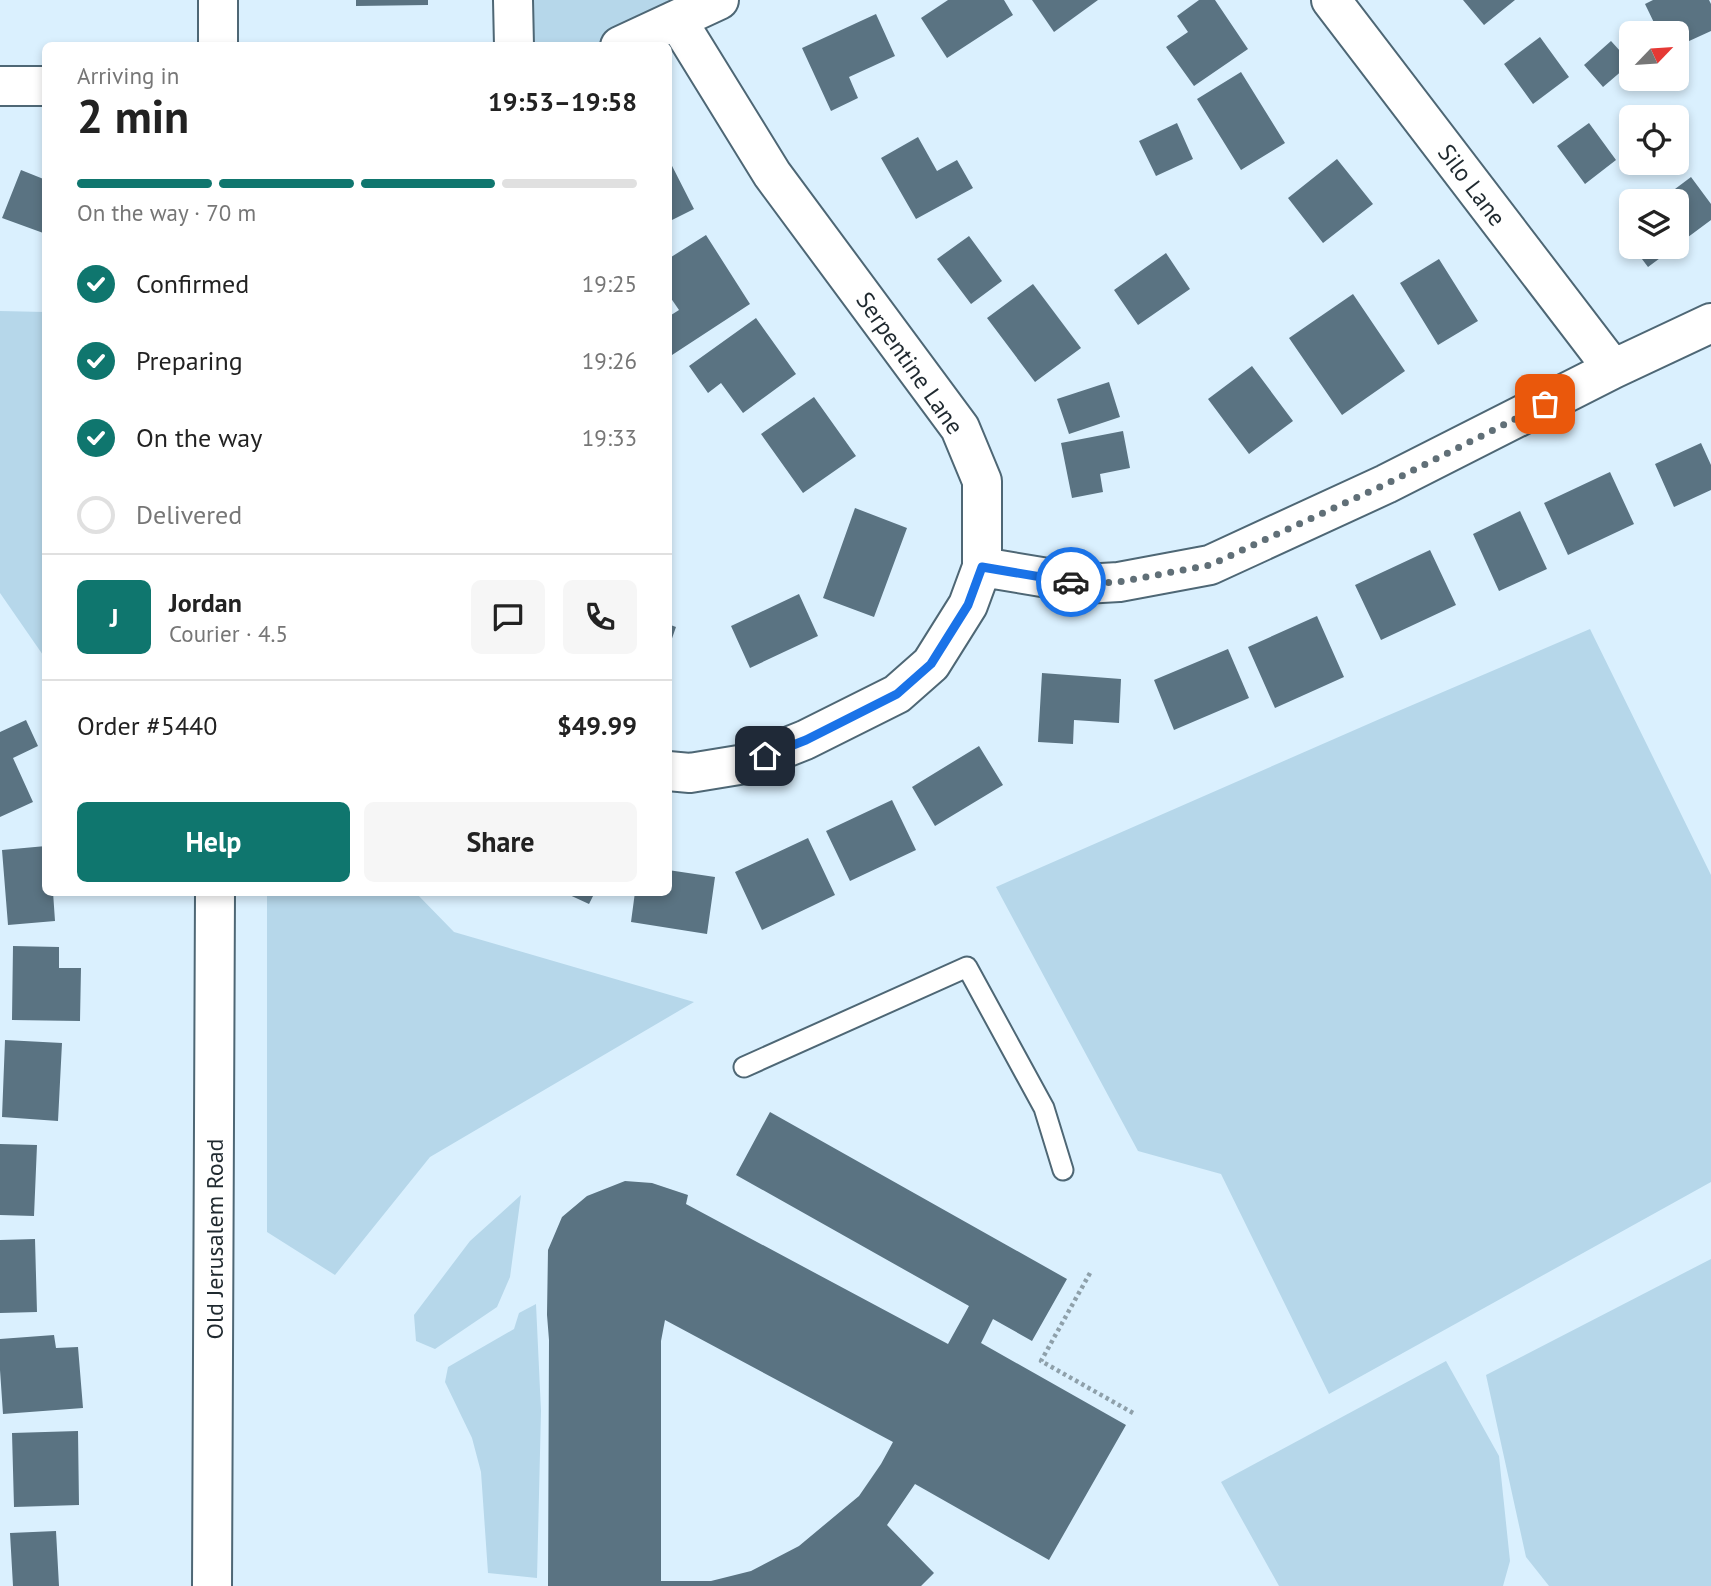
<!DOCTYPE html>
<meta charset="utf-8">
<style>
:root{--surface:#fff;--page:#f6f6f6;--text:#222;--muted:#767676;--line:#e0e0e0;--accent:#0f766e}
body{margin:0;font-family:"PT Sans",sans-serif;background:var(--page);color:var(--text);height:100vh;display:flex;flex-direction:column;font-size:26px;white-space:nowrap}
*{box-sizing:border-box;margin:0}
p{font-size:23px;color:var(--muted)}
.icon{flex:none;width:38px;height:38px;fill:none;stroke:currentColor;stroke-width:2;stroke-linecap:round;stroke-linejoin:round}
.map{position:relative;flex:1;overflow:hidden}
.panel{position:absolute;left:42px;top:42px;width:630px;height:854px;display:flex;flex-direction:column;background:var(--surface);border-radius:10px;box-shadow:0 4px 10px #0003}
.panel>*{flex:none}
.needle{width:46px;rotate:65deg}
.fabs{position:absolute;left:1619px;top:21px;display:grid;gap:14px}
.fabs a{display:grid;place-items:center;width:70px;height:70px;border-radius:10px;background:var(--surface);box-shadow:0 4px 10px #0003;font-size:35px}
.pin{position:absolute;display:grid;place-items:center;width:60px;height:60px;color:#fff;margin:-30px;border-radius:14px;box-shadow:0 4px 10px #0006}
.courier{position:absolute;display:grid;place-items:center;width:70px;height:70px;margin:-35px;border:5px solid #1a73e8;border-radius:50%;background:#fff;color:#222;box-shadow:0 2px 9px #0007}
.headline em{font-style:normal;font-weight:700}
.headline div{display:flex;flex-direction:column-reverse}
.headline{display:flex;align-items:center;justify-content:space-between;height:119px;padding:0 35px}
h1{font-size:46px;font-weight:700;line-height:52px}
.bar{display:grid;grid-template-columns:repeat(4,1fr);gap:10px 7px;align-content:center;height:84px;padding:0 35px}
.bar i{height:9px;border-radius:5px;background:var(--line)}
.bar .current{background:var(--accent)}
.bar p{grid-column:span 4}
.line{display:flex;align-items:center;gap:18px;padding:0 35px;border-top:2px solid var(--line)}
.line div{flex:1}
.round{display:grid;place-items:center;flex:none;width:74px;height:74px;border-radius:10px;background:var(--page)}
ol{padding:0 35px;list-style:none}
li{display:flex;align-items:center;gap:21px;height:77px}
li p{margin-inline-start:auto}
li .icon{padding:7px;border-radius:50%;background:var(--accent);color:#fff;stroke-width:4}
li:last-child{color:var(--muted)}
li i{width:38px;height:38px;border:4px solid var(--line);border-radius:50%}
.action{display:flex;gap:14px;margin-top:auto;padding:14px 35px}
.action a{flex:1;height:80px;border-radius:10px;background:var(--accent);color:#fff;font-size:28px;font-weight:700;line-height:80px;text-align:center}
.action a+a{background:var(--page);color:var(--text)}
.map>svg:first-child{display:block}
.green{fill:#b6d7ea}
.building{fill:#5a7382;fill-rule:evenodd}
.lines{fill:none;stroke-linecap:round;stroke-linejoin:round}
.service-casing{stroke:#4e6775;stroke-width:23}
.minor-casing{stroke:#4e6775;stroke-width:42}
.secondary-casing{stroke:#4e6775;stroke-width:42}
.path{stroke:#8ea0aa;stroke-width:4.5;stroke-dasharray:3.5 3.5;stroke-linecap:butt}
.service{stroke:#fff;stroke-width:19}
.minor{stroke:#fff;stroke-width:38}
.secondary{stroke:#fff;stroke-width:38}
.done{stroke:#606f77;stroke-width:7;stroke-dasharray:0 12.6}
.route{stroke:#1a73e8;stroke-width:9}
.labels{text-anchor:middle;dominant-baseline:central;stroke-width:7;stroke-linejoin:round;paint-order:stroke}
.street-label{font-size:24px;fill:#1f292f;stroke:#fff}
</style>
<div class="map">
<svg width="1711" height="1586" viewBox="0 0 1711 1586">
<rect width="100%" height="100%" fill="#daf0fe"/>
<path class="green" d="M 517,0 L 708,0 L 609,46 L 518,45 Z
M 0,311 L 45,312 L 45,658 L 0,593 Z
M 1590,629 L 1711,875 L 1711,1182 L 1329,1394 L 1221,1174 L 1138,1151 L 996,887 L 1382,718 Z
M 267,893 L 416,893 L 454,932 L 694,1002 L 430,1157 L 335,1275 L 267,1232 Z
M 521,1195 L 510,1277 L 497,1307 L 435,1349 L 416,1341 L 414,1315 L 470,1241 Z
M 1711,1259 L 1711,1586 L 1549,1586 L 1526,1557 L 1486,1375 Z
M 536,1304 L 541,1411 L 537,1578 L 488,1573 L 481,1472 L 472,1438 L 445,1382 L 448,1367 L 514,1329 L 519,1313 Z
M 1446,1361 L 1499,1456 L 1510,1561 L 1503,1586 L 1279,1586 L 1221,1482 Z"/>
<path class="building" d="M 356,0 L 428,0 L 428,5 L 356,6 Z
M 948,0 L 1004,0 L 1013,15 L 947,58 L 921,18 Z
M 1032,0 L 1098,0 L 1054,32 Z
M 1199,0 L 1215,0 L 1248,49 L 1194,86 L 1166,47 L 1188,32 L 1177,16 Z
M 1463,0 L 1515,0 L 1484,25 Z
M 1653,0 L 1709,0 L 1711,4 L 1711,31 L 1676,47 L 1676,33 L 1659,33 L 1645,4 Z
M 876,14 L 895,56 L 849,77 L 858,98 L 831,111 L 802,48 Z
M 1540,37 L 1569,77 L 1533,104 L 1504,64 Z
M 1611,41 L 1631,63 L 1603,87 L 1584,65 Z
M 1241,72 L 1285,143 L 1241,170 L 1197,99 Z
M 1177,123 L 1193,159 L 1156,176 L 1139,141 Z
M 1589,123 L 1616,160 L 1585,184 L 1557,146 Z
M 918,137 L 937,171 L 957,160 L 973,188 L 916,219 L 881,158 Z
M 668,158 L 694,209 L 668,222 Z
M 1337,159 L 1373,204 L 1323,243 L 1288,198 Z
M 21,170 L 46,180 L 46,234 L 2,218 Z
M 1691,177 L 1711,204 L 1711,220 L 1676,246 L 1676,201 L 1659,201 Z
M 1631,222 L 1631,244 L 1620,230 Z
M 706,235 L 750,304 L 672,355 L 668,350 L 668,317 L 679,310 L 668,294 L 668,259 Z
M 969,236 L 1002,281 L 971,304 L 937,259 Z
M 1633,247 L 1675,247 L 1648,267 Z
M 1166,253 L 1190,289 L 1138,325 L 1114,290 Z
M 1439,259 L 1478,321 L 1438,345 L 1400,283 Z
M 1033,284 L 1081,348 L 1035,382 L 987,318 Z
M 1353,294 L 1405,371 L 1342,415 L 1289,338 Z
M 756,318 L 796,374 L 743,413 L 721,383 L 708,393 L 689,366 Z
M 1252,366 L 1293,421 L 1249,454 L 1208,399 Z
M 1109,382 L 1120,417 L 1069,434 L 1057,399 Z
M 814,397 L 856,456 L 803,493 L 761,434 Z
M 1123,431 L 1130,468 L 1100,474 L 1103,492 L 1072,498 L 1061,443 Z
M 1701,443 L 1711,465 L 1711,490 L 1674,507 L 1655,464 Z
M 1610,472 L 1634,524 L 1568,555 L 1544,503 Z
M 855,508 L 907,528 L 874,617 L 823,598 Z
M 1520,511 L 1547,569 L 1499,591 L 1473,534 Z
M 1430,550 L 1456,605 L 1381,640 L 1355,585 Z
M 799,594 L 818,636 L 750,668 L 731,626 Z
M 1317,616 L 1344,677 L 1275,708 L 1248,647 Z
M 668,624 L 676,627 L 669,647 L 668,647 Z
M 1228,649 L 1249,698 L 1174,730 L 1154,680 Z
M 1042,673 L 1121,679 L 1119,723 L 1074,720 L 1073,744 L 1038,742 Z
M 26,720 L 38,746 L 13,758 L 33,802 L 0,817 L 0,732 Z
M 979,746 L 1003,785 L 935,826 L 912,787 Z
M 892,800 L 916,850 L 850,881 L 826,831 Z
M 808,838 L 835,895 L 762,930 L 735,872 Z
M 46,846 L 46,892 L 53,892 L 55,921 L 8,925 L 2,850 Z
M 668,870 L 715,877 L 707,934 L 631,922 L 635,892 L 668,892 Z
M 563,892 L 595,892 L 589,904 Z
M 13,946 L 59,947 L 59,968 L 81,968 L 80,1021 L 12,1020 Z
M 5,1040 L 62,1043 L 58,1121 L 2,1117 Z
M 770,1112 L 1067,1279 L 1032,1341 L 993,1319 L 981,1343 L 1126,1425 L 1049,1560 L 915,1484 L 887,1525 L 934,1573 L 921,1586 L 548,1586 L 549,1340 L 547,1315 L 548,1250 L 562,1217 L 587,1196 L 625,1181 L 652,1183 L 688,1195 L 686,1204 L 948,1344 L 969,1306 L 736,1175 ZM 665,1320 L 893,1442 L 881,1464 L 859,1496 L 799,1546 L 751,1571 L 711,1581 L 661,1581 L 661,1341 Z
M 0,1144 L 37,1145 L 34,1216 L 0,1215 Z
M 35,1239 L 37,1312 L 0,1313 L 0,1240 Z
M 54,1335 L 56,1348 L 78,1347 L 83,1408 L 3,1414 L 0,1370 L 0,1339 Z
M 78,1431 L 79,1505 L 14,1507 L 12,1433 Z
M 56,1531 L 59,1586 L 13,1586 L 10,1533 Z"/>
<g class="lines">
<g class="service-casing">
<path id="service" d="M 744,1067 L 967,967 L 1044,1108 L 1063,1170"/>
</g>
<g class="minor-casing">
<path id="minor" d="M 513,0 L 514,46
M 1331,0 L 1613,369
M 620,46 L 719,0
M 0,86 L 46,86
M 982,567 L 1084,584 L 1119,582 L 1210,565 L 1386,484 L 1613,369 L 1711,323
M 668,771 L 690,773 L 745,764 L 805,740 L 897,694 L 931,664 L 968,605 L 982,567 L 982,481 L 960,428 L 772,174 L 677,20"/>
</g>
<g class="secondary-casing">
<path id="secondary" d="M 218,0 L 218,46
M 212,1586 L 215,892"/>
</g>
<path class="path" d="M 1090,1273 L 1041,1361 L 1133,1413"/>
<use href="#service" class="service"/>
<use href="#minor" class="minor"/>
<use href="#secondary" class="secondary"/>
</g>
<g class="lines">
<path class="done" d="M 1071,582 L 1084,584 L 1119,582 L 1210,565 L 1386,484 L 1545,404"/>
<path class="route" d="M 765,756 L 806,740 L 897,694 L 931,664 L 968,605 L 982,567 L 1071,582"/>
</g>
<g class="labels">
<g class="street-label">
<text transform="translate(1472 185) rotate(53)">Silo Lane</text>
<text transform="translate(910 363) rotate(55)">Serpentine Lane</text>
<text transform="translate(214 1239) rotate(-90)">Old Jerusalem Road</text>
</g>
</g>
</svg>
<div class="fabs">
<a><svg class="needle" viewBox="-14 -14 28 28"><path d="M0-13l5 13h-10z" fill="#e53935"/><path d="M0 13l5-13h-10z" fill="#767676"/></svg></a>
<a><svg class="icon" aria-label="locate" viewBox="0 0 24 24"><circle cx="12" cy="12" r="6"/><path d="M12 2v4M12 18v4M2 12h4M18 12h4"/></svg></a>
<a><svg class="icon" aria-label="layers" viewBox="0 0 24 24"><path d="M12 4l9 5-9 5-9-5zM3 14l9 5 9-5"/></svg></a>
</div>
<div class="pin" style="left:1545px;top:404px;background:#ea580c"><svg class="icon" aria-label="bag" viewBox="0 0 24 24"><path d="M5 8h14l-1 12H6zM9 8a3 3 0 0 1 6 0"/></svg></div>
<div class="pin" style="left:765px;top:756px;background:#1f2937"><svg class="icon" aria-label="home" viewBox="0 0 24 24"><path d="M3 11l9-7 9 7M6 9v11h12V9"/></svg></div>
<div class="courier" style="left:1071px;top:582px"><svg class="icon" aria-label="car" viewBox="0 0 24 24"><path d="M5 17H2v-5l4-1 3-4h7l3 4 3 1v5h-3M9 17h6M6 11h13"/><circle cx="7" cy="17" r="2"/><circle cx="17" cy="17" r="2"/></svg></div>
<section class="panel">
<div class="headline"><div><h1>2 min</h1><p>Arriving in</p></div><em>19:53–19:58</em></div>
<div class="bar"><i class="current"></i><i class="current"></i><i class="current"></i><i></i><p>On the way · 70 m</p></div>
<ol>
<li><svg class="icon" aria-label="check" viewBox="0 0 24 24"><path d="M5 12l5 5 9-10"/></svg>Confirmed<p>19:25</p></li>
<li><svg class="icon" aria-label="check" viewBox="0 0 24 24"><path d="M5 12l5 5 9-10"/></svg>Preparing<p>19:26</p></li>
<li><svg class="icon" aria-label="check" viewBox="0 0 24 24"><path d="M5 12l5 5 9-10"/></svg>On the way<p>19:33</p></li>
<li><i></i>Delivered</li>
</ol>
<div class="line" style="height:126px"><b class="round" style="background:var(--accent);color:#fff">J</b><div><b>Jordan</b><p>Courier · 4.5</p></div><a class="round"><svg class="icon" aria-label="chat" viewBox="0 0 24 24"><path d="M4 5h16v11H9l-5 4z"/></svg></a><a class="round"><svg class="icon" aria-label="phone" viewBox="0 0 24 24"><path d="M5 4h4l2 5-3 2q2 4 5 5l2-3 5 2v4C11 20 4 13 5 4z"/></svg></a></div>
<div class="line" style="height:91px"><div>Order #5440</div><b>$49.99</b></div>
<div class="action"><a>Help</a><a>Share</a></div>
</section>
</div>
